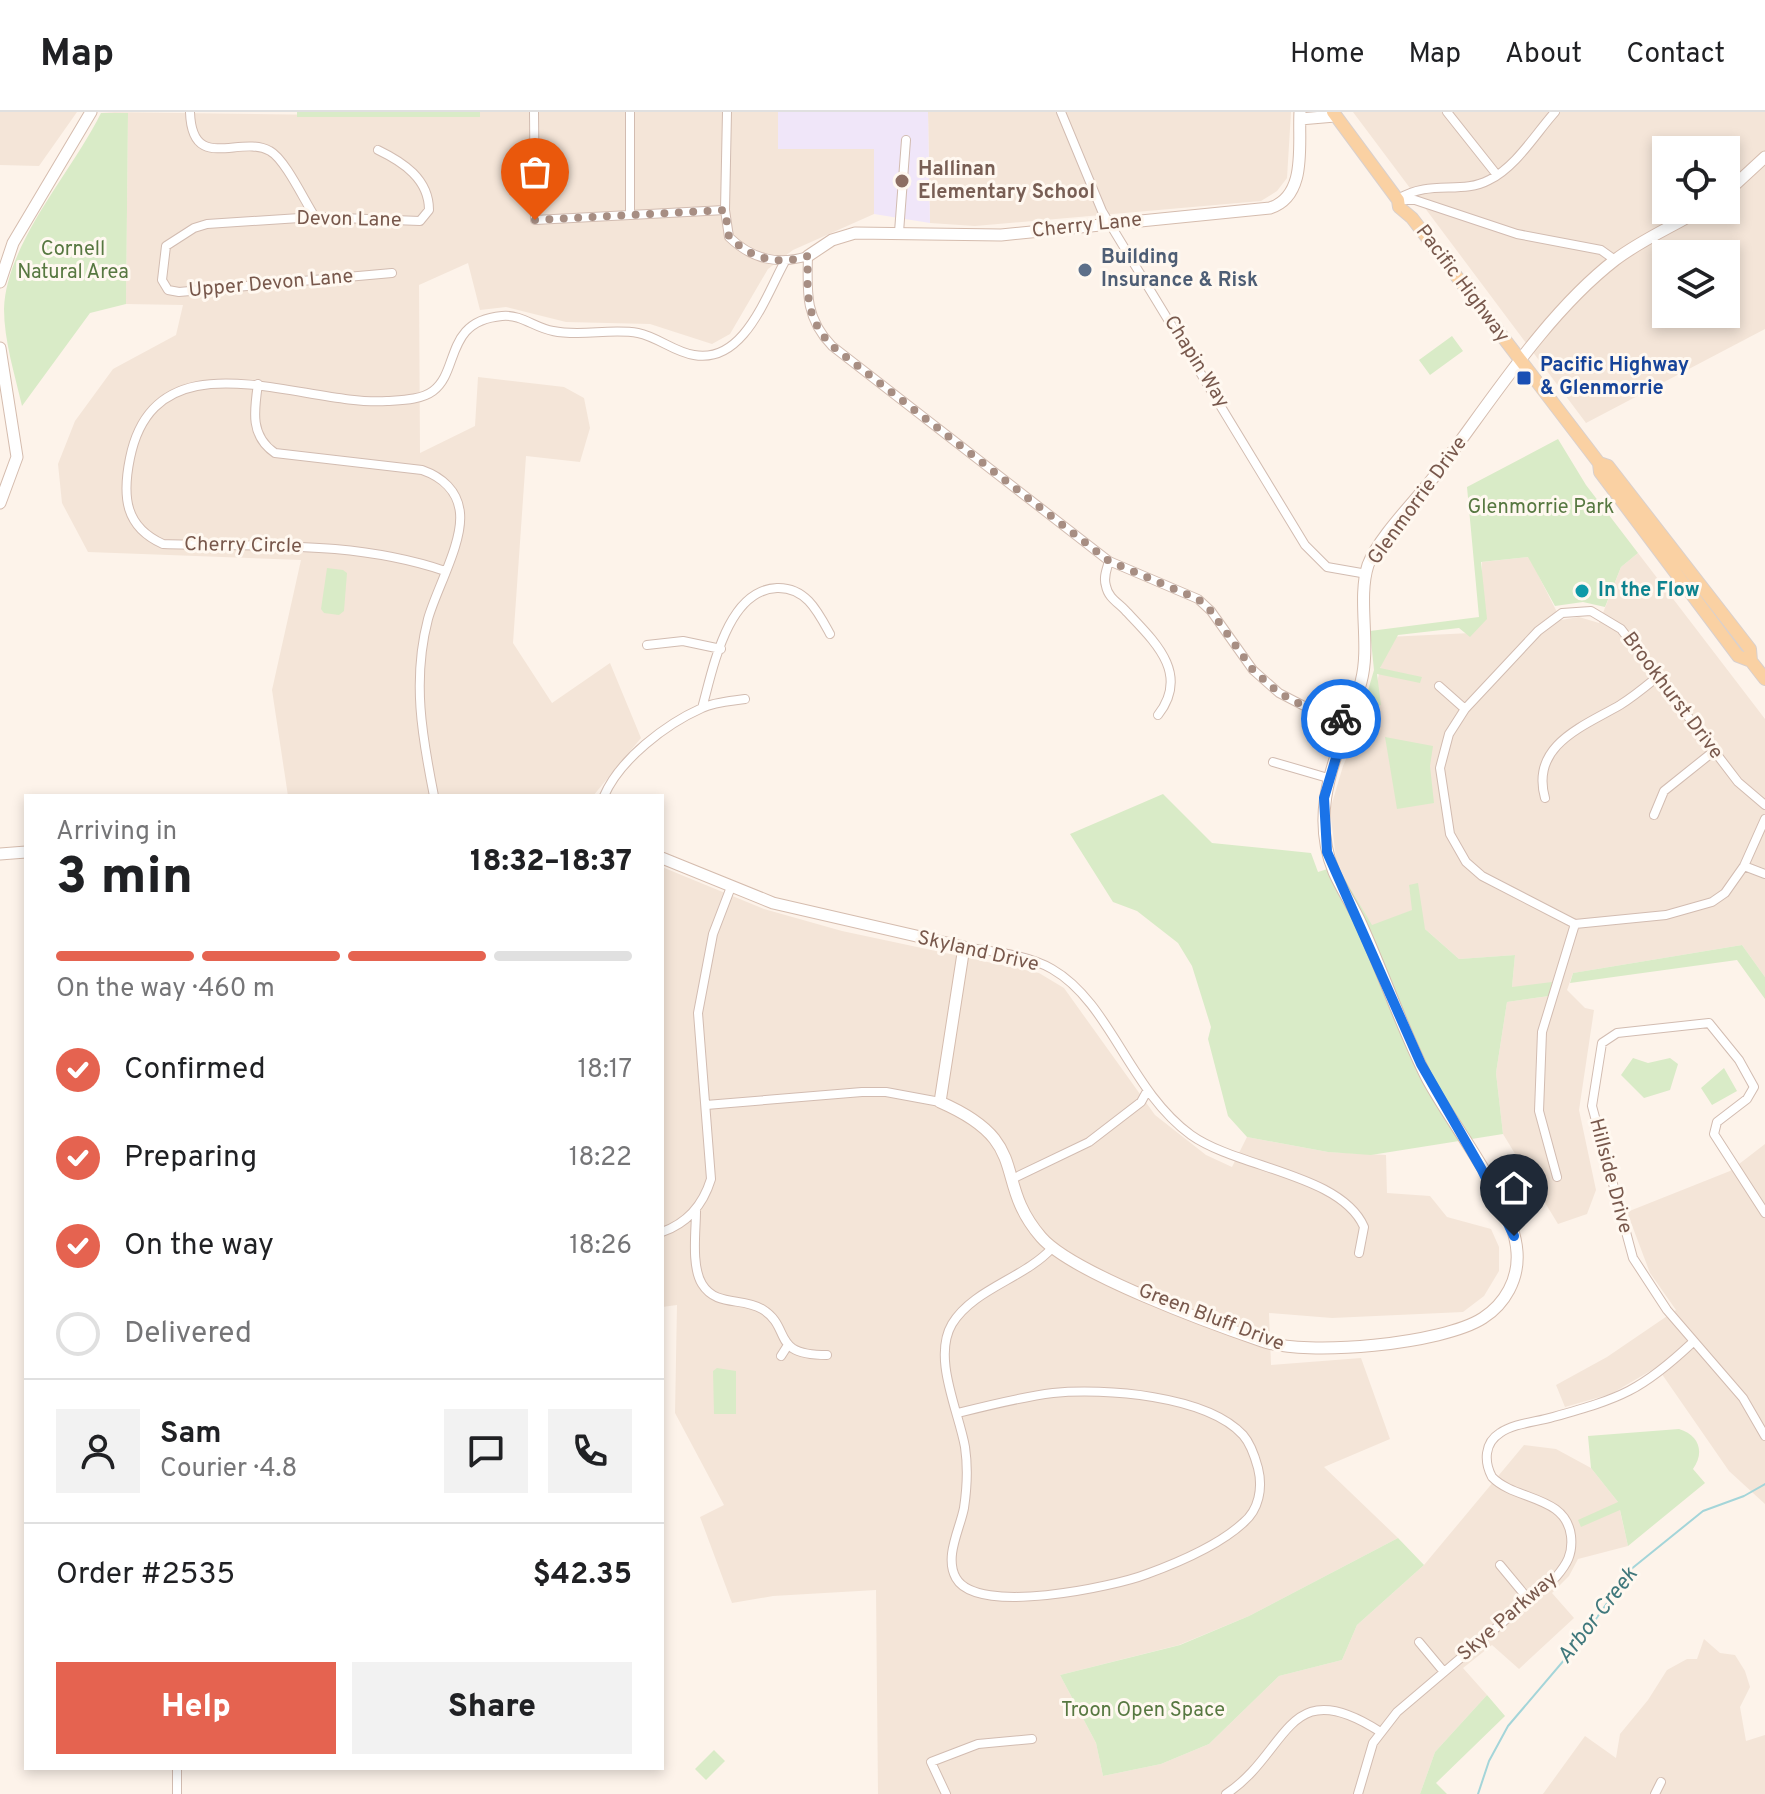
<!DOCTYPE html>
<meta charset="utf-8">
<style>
:root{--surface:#fff;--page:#f2f2f2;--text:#202124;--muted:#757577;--line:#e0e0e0;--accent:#e56350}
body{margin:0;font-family:Overpass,sans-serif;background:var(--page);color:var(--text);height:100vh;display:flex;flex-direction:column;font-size:30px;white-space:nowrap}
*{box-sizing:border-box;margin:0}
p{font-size:26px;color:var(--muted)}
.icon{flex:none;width:44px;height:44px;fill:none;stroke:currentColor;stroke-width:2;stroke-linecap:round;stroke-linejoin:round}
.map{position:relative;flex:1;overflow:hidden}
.side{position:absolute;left:24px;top:682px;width:640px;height:976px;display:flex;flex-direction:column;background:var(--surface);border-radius:0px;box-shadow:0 4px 12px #0003}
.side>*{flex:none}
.tools{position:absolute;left:1652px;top:24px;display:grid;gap:16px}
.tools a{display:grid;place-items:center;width:88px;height:88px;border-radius:0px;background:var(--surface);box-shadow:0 4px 12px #0003;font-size:40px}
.pin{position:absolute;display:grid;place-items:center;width:68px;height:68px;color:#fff;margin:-82px -34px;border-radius:50% 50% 50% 0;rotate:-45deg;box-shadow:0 0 8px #0007}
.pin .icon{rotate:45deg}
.courier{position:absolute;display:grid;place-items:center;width:80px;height:80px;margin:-40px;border:6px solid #1a73e8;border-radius:50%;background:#fff;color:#222;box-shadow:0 2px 10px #0007}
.headline em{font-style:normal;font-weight:800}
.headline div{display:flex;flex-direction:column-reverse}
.headline{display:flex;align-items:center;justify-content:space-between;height:136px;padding:0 32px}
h1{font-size:52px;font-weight:800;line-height:60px}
.bar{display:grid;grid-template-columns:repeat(4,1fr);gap:12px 8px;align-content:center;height:96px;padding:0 32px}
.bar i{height:10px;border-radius:6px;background:var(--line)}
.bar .current{background:var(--accent)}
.bar p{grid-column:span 4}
.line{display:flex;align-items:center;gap:20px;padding:0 32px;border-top:2px solid var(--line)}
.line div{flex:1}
.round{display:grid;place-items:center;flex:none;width:84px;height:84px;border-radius:0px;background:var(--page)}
ol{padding:0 32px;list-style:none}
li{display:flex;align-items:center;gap:24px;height:88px}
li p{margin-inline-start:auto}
li .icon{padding:8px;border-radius:50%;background:var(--accent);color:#fff;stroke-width:4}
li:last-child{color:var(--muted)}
li i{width:44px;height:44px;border:4px solid var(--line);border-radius:50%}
.button{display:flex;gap:16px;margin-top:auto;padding:16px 32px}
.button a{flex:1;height:92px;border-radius:0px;background:var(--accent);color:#fff;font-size:32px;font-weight:800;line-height:92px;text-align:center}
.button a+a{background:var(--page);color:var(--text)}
header{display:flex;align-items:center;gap:48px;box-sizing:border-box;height:112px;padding:0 40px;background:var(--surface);border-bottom:2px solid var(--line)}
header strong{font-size:38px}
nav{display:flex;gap:44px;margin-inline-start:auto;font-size:28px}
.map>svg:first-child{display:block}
.residential{fill:#f4e5d8;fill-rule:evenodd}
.education{fill:#f0e6f9}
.green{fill:#d9ebc7}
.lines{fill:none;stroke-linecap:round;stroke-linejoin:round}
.stream{stroke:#a4d5d9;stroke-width:2}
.street-casing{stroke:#d2bcb1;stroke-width:10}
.secondary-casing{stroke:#d5bcae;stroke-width:13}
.primary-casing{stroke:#d9d0cd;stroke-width:14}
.street{stroke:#fff;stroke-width:8}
.secondary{stroke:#fff;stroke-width:11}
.primary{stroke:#fad1a3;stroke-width:12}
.done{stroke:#a78e83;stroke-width:8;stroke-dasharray:0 14.4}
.route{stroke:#1a73e8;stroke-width:10}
.education-dot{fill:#8d6e63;stroke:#fff8f0;stroke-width:3}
.service-dot{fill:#5c6f8a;stroke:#fff8f0;stroke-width:3}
.transit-dot{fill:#1a4fb4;stroke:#fff8f0;stroke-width:3}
.culture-dot{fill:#0f9aa8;stroke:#fff8f0;stroke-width:3}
.labels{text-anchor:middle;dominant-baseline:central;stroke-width:6;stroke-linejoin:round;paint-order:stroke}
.education-label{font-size:20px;font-weight:bold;fill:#785e54;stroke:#fff8f0;text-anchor:start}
.street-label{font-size:20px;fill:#78584c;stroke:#fff8f0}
.park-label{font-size:20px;fill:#577841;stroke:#fff8f0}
.service-label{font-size:20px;font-weight:bold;fill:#4e5e75;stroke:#fff8f0;text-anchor:start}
.transit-label{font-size:20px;font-weight:bold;fill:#164399;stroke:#fff8f0;text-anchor:start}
.culture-label{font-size:20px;font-weight:bold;fill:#0d838f;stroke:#fff8f0;text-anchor:start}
.water-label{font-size:22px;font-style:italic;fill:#40787c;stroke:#fff8f0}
</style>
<header>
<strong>Map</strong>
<nav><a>Home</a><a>Map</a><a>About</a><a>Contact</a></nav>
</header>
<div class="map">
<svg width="1765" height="1682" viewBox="0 0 1765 1682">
<rect width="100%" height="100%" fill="#fdf3ea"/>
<path class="residential" d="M 0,0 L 77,0 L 39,54 L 0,53 Z
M 101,0 L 480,5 L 480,0 L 778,0 L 778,36 L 874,37 L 874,102 L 793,138 L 768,157 L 730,222 L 712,232 L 650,212 L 566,210 L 506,195 L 480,198 L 468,151 L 419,173 L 420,341 L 475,314 L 478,265 L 564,275 L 584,286 L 590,316 L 580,350 L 526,344 L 513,531 L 552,591 L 610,551 L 641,626 L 593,684 L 288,684 L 272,578 L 301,448 L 88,440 L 62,391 L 58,352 L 75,309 L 113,257 L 176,223 L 183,193 L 126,192 L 128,2 Z
M 928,0 L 1291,0 L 1287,66 L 1277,79 L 1261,89 L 975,114 L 930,111 Z
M 1353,0 L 1765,0 L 1765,217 L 1586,311 ZM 1666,38 L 1726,38 L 1726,98 L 1666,98 ZM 1666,142 L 1726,142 L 1726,202 L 1666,202 Z
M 1638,441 L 1765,607 L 1765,865 L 1742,833 L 1573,861 L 1567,878 L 1585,896 L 1594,898 L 1579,998 L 1596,1078 L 1587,1102 L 1558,1112 L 1503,1022 L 1496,961 L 1507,890 L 1549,884 L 1550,874 L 1512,875 L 1515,843 L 1459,847 L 1425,817 L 1409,773 L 1413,798 L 1372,814 L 1337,754 L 1330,698 L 1343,654 L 1375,580 L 1387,525 L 1471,521 L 1482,503 L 1482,450 L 1529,445 L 1561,508 L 1579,505 L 1599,511 L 1621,455 Z
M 662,755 L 764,797 L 842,819 L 1039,861 L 1064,876 L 1155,1003 L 1206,1043 L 1232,1055 L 1247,1025 L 1328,1040 L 1386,1043 L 1387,1081 L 1430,1084 L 1447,1105 L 1491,1117 L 1499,1135 L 1499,1159 L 1484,1184 L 1463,1200 L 1332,1206 L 1269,1201 L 1271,1253 L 1361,1246 L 1390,1327 L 1324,1355 L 1398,1426 L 1249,1504 L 1179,1533 L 1060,1563 L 1096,1631 L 1103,1664 L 1161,1652 L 1209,1632 L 1279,1564 L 1342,1548 L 1357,1513 L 1424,1453 L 1524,1333 L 1556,1337 L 1591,1356 L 1618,1390 L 1628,1434 L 1578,1447 L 1569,1464 L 1552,1481 L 1574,1506 L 1519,1557 L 1492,1533 L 1463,1556 L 1487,1583 L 1435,1640 L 1420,1682 L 878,1682 L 876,1478 L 773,1484 L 732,1491 L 700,1405 L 724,1393 L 675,1301 L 677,1193 L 662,1195 Z
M 1765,1032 L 1765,1392 L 1729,1359 L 1657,1255 L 1611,1282 L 1565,1295 L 1556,1273 L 1607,1245 L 1676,1198 L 1650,1161 L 1627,1100 L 1730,1059 Z
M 1704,1527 L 1720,1541 L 1735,1543 L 1745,1559 L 1750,1575 L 1740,1595 L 1746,1629 L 1765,1623 L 1765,1682 L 1543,1682 L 1585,1624 L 1616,1646 L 1620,1622 L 1648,1588 L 1667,1558 L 1687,1547 L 1697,1547 Z"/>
<path class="education" d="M 778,0 L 928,0 L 930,111 L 874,102 L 874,37 L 778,37 Z"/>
<path class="green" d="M 297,0 L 480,0 L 480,5 L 297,5 Z
M 101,1 L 128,1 L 126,192 L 90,201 L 22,294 C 15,263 4,229 4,197 C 6,131 72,60 101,1 Z
M 1452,224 L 1463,239 L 1430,263 L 1419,248 Z
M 1558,327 L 1586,373 L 1638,441 L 1621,455 L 1605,495 L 1583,490 L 1555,494 L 1528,445 L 1481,450 L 1487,507 L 1470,525 L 1459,516 L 1398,523 L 1380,556 L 1422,565 L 1420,571 L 1377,562 L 1381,593 L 1362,599 L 1374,558 L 1370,519 L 1479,505 L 1467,375 Z
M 327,456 L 343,458 L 347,461 L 344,499 L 339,503 L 324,501 L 321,497 Z
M 1385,625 L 1433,634 L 1430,654 L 1434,691 L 1397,697 Z
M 1163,682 L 1212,731 L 1311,741 L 1318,760 L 1337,754 L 1372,813 L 1412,798 L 1409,773 L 1418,771 L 1425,817 L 1459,847 L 1515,843 L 1512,875 L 1552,870 L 1549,884 L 1507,890 L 1496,961 L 1503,1022 L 1371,1043 L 1328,1040 L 1247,1025 L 1228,1004 L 1208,927 L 1211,915 L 1192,854 L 1178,831 L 1137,799 L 1113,790 L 1070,722 Z
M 1742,833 L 1765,865 L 1765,887 L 1737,848 L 1570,871 L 1573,861 Z
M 1633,946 L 1648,951 L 1670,946 L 1678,952 L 1670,978 L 1644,986 L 1621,963 Z
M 1724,956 L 1737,979 L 1712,993 L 1701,976 Z
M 717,1256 L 736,1259 L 736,1302 L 714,1302 L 713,1259 Z
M 1679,1317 C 1699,1323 1705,1340 1693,1357 L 1705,1371 L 1628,1434 L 1620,1398 L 1581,1415 L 1578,1408 L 1618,1390 L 1591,1356 L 1588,1324 Z
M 1398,1426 L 1424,1453 L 1357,1513 L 1342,1548 L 1279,1564 L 1209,1632 L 1161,1652 L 1103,1664 L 1096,1631 L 1060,1563 L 1180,1533 L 1249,1504 Z
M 1487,1583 L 1505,1604 L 1436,1671 L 1447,1682 L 1420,1682 L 1435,1640 Z
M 714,1638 L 725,1649 L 706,1668 L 695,1657 Z"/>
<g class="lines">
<path class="stream" d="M 1478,1682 L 1489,1649 L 1508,1614 L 1582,1527 L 1630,1458 L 1703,1399 L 1744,1384 L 1765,1372"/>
<g class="street-casing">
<path id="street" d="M 190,0 C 192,62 240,22 270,39 C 285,47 305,90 315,105
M 534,0 L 535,108 L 725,98
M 727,0 L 725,98 L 729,125 C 753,148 778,153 808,144 C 807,180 805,206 832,234 L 1109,449 L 1198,487 L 1211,499 L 1253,558 L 1279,581 L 1310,597 L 1347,609
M 1061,0 L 1102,99 L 1305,433 L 1327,455 L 1367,462
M 1447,0 L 1497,63
M 378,38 C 403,50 429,67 429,98 L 420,109 L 315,105 L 207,112 L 194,116 L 166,134 L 162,168 L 168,178 L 179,180 L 392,161
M 1398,87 C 1430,67 1461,83 1489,68 C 1516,55 1536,21 1555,0
M 1398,88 L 1415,88 L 1517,122 L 1601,138 L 1615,148
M 630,103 L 630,0
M 899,120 L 906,28
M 258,272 C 254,299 250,324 275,341 L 422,358 C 442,365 458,379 460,401 C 463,431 436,478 428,507 C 412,568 422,624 434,684
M 1109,449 C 1107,457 1103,465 1106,474 C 1108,485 1117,490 1125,498 C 1153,528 1191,561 1158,603
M 445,459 C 354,428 258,435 163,432 C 125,415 122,385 130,346 C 156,218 304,295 387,289 C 401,288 421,288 433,279 C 460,259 444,209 502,204 C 521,202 535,216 553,219 C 581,225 610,216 638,221 C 658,225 674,240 694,243 C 743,252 765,186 784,151
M 647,533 L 683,529 L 721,537
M 1439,574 L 1465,597
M 702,596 C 713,557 727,478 777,476 C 806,475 818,500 830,522
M 1273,650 L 1328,666
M 604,684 C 620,647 666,612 702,596 C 714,590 732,589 745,587
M 1545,686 C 1530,633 1584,614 1620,593 C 1633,585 1645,575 1656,566
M 1765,693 L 1738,670 L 1621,517 L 1591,499 L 1562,501 L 1538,519 L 1465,597 L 1449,622 L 1440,656 L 1450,722 L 1466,750 L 1482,764 L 1575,812 L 1666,803 L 1712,790 L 1725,781 L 1744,754 L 1765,707
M 1654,703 L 1664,679 L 1714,639
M 1744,754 L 1765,762
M 964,835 C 993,840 1025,842 1052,857 C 1111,891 1129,978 1191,1023 C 1237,1056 1341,1062 1364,1115 L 1359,1141
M 706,993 L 862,980 L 886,980 L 940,990
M 1557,1065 L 1539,999 L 1542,920 L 1575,812
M 1014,1066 L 1089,1030 L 1141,990 L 1146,981
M 696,1099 C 696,1119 691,1154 702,1172 C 716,1195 742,1185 762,1197 C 793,1216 769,1243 827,1243
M 1765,1101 L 1714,1022 L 1717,1010 L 1747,987 L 1754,975 L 1739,948 L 1709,911 L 1617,921 L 1602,931 L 1592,994 L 1633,1146 L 1667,1198 L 1743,1286 L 1765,1324
M 662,1120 C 688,1111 703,1093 711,1067 L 698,901 L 713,822 L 731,775
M 781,1244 L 788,1233
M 958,1301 C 990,1293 1021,1285 1053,1281 C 1104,1276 1206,1283 1243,1323 C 1251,1332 1255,1345 1258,1356 C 1263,1376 1259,1398 1243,1411 C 1219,1433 1177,1451 1147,1462 C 1113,1475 977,1504 956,1466 C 944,1445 960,1417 964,1396 C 967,1376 968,1355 965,1335 C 959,1300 932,1246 952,1212 C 973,1177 1025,1166 1052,1136
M 1500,1453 L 1529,1488
M 1419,1530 L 1444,1560
M 177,1682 L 177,1656
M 946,1682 L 931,1650 L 978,1632 L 1032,1627
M 1226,1682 C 1289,1641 1286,1559 1379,1619
M 1358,1682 L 1373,1631 L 1397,1600 L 1556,1465 C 1567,1452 1573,1442 1571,1424 C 1566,1383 1515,1389 1492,1365 C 1484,1350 1484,1331 1500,1321 C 1514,1311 1537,1310 1553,1305 C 1621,1286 1641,1279 1693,1230
M 1655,1682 L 1661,1670"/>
</g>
<g class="secondary-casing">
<path id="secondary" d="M 1300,7 L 1335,4
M 1726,81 L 1765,45
M 808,144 L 832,128 L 855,121 L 1001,123 L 1270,96 C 1308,84 1298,31 1300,0
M 0,170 L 13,131 L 91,0
M 0,236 L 17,345 L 0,391
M 0,742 L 26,740
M 662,746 L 773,791 L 964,835 L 940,990 C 1034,1031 991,1067 1041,1125 C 1072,1161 1212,1212 1262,1229 C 1306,1245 1443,1232 1483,1206 C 1505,1192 1519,1167 1517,1140 C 1514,1089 1451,1012 1427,966 C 1402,916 1384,863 1361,812 C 1353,794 1342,778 1334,760 C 1306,692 1343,634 1361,570 C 1371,533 1357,487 1368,453 C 1378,426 1415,389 1433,366 C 1488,294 1544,203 1615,148 C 1641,128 1672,115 1700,98"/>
</g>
<g class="primary-casing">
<path id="primary" d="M 1333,0 L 1398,88 L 1399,95 L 1412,106 L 1599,351 L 1600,360 L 1738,544 L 1751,549 L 1765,567
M 1599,351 L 1608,354 L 1750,537 L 1751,549"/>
</g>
<use href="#street" class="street"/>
<use href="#secondary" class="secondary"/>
<use href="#primary" class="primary"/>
</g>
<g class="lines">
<path class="done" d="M 535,108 L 725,98 L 729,125 C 753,148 778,153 808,144 C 807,180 805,206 832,234 L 1109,449 L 1198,487 L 1211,499 L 1253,558 L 1279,581 L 1310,597 L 1341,607"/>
<path class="route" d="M 1341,607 L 1347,609 L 1324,686 L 1327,740 L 1421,952 L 1482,1058 L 1514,1124"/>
</g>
<circle class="education-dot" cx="902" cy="69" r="8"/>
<circle class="service-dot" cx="1085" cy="158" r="8"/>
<rect class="transit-dot" x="1516" y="258" width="16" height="16" rx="4"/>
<circle class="culture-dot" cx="1582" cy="479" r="8"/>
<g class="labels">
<g class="education-label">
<text x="918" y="58">Hallinan<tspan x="918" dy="23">Elementary School</tspan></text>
</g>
<g class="street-label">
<text transform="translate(349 108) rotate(1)">Devon Lane</text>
<text transform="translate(1087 114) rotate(-6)">Cherry Lane</text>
<text transform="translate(271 172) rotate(-5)">Upper Devon Lane</text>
<text transform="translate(1462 172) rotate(53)">Pacific Highway</text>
<text transform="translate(1196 250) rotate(58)">Chapin Way</text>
<text transform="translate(1418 389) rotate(-54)">Glenmorrie Drive</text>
<text transform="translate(243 434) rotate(1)">Cherry Circle</text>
<text transform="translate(1672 584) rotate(53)">Brookhurst Drive</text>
<text transform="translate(978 840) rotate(13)">Skyland Drive</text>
<text transform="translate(1610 1064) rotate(75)">Hillside Drive</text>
<text transform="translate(1211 1206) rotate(21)">Green Bluff Drive</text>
<text transform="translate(1508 1505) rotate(-41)">Skye Parkway</text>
</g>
<g class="park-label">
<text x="73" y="138">Cornell<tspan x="73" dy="23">Natural Area</tspan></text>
<text x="1541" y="396">Glenmorrie Park</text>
<text x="1143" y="1599">Troon Open Space</text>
</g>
<g class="service-label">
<text x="1101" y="146">Building<tspan x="1101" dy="23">Insurance &amp; Risk</tspan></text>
</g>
<g class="transit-label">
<text x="1540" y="254">Pacific Highway<tspan x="1540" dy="23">&amp; Glenmorrie</tspan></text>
</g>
<g class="culture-label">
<text x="1598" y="479">In the Flow</text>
</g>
<g class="water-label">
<text transform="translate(1598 1504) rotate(-52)">Arbor Creek</text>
</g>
</g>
</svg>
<div class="tools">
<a><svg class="icon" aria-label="locate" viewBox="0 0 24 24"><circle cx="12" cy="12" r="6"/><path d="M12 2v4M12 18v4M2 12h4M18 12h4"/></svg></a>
<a><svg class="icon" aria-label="layers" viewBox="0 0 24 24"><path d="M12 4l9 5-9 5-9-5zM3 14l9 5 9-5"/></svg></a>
</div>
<div class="pin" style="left:535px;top:108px;background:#ea580c"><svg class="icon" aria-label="bag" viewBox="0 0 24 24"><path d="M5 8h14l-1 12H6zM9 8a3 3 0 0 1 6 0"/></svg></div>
<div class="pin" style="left:1514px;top:1124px;background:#1f2937"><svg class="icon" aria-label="home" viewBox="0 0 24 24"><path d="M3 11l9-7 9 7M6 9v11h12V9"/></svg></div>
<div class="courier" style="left:1341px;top:607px"><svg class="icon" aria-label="bike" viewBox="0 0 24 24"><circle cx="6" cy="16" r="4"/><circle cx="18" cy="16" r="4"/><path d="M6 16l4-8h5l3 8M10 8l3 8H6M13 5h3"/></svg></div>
<section class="side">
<div class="headline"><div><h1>3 min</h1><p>Arriving in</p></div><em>18:32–18:37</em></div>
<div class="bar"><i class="current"></i><i class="current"></i><i class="current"></i><i></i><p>On the way · 460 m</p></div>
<ol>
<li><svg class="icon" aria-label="check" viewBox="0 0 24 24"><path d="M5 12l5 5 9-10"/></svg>Confirmed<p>18:17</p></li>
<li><svg class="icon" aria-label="check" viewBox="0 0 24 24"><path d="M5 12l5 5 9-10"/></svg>Preparing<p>18:22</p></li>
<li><svg class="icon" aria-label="check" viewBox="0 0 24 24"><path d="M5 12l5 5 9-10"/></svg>On the way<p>18:26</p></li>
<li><i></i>Delivered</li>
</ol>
<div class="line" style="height:144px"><a class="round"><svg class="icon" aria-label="person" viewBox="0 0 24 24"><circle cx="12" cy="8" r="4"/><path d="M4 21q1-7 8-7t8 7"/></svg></a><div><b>Sam</b><p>Courier · 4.8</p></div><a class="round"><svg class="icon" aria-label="chat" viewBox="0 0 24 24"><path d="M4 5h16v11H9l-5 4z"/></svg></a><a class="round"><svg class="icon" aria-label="phone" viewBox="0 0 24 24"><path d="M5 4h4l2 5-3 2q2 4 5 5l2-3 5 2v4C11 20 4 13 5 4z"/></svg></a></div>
<div class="line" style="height:104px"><div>Order #2535</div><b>$42.35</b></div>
<div class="button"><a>Help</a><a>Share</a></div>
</section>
</div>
